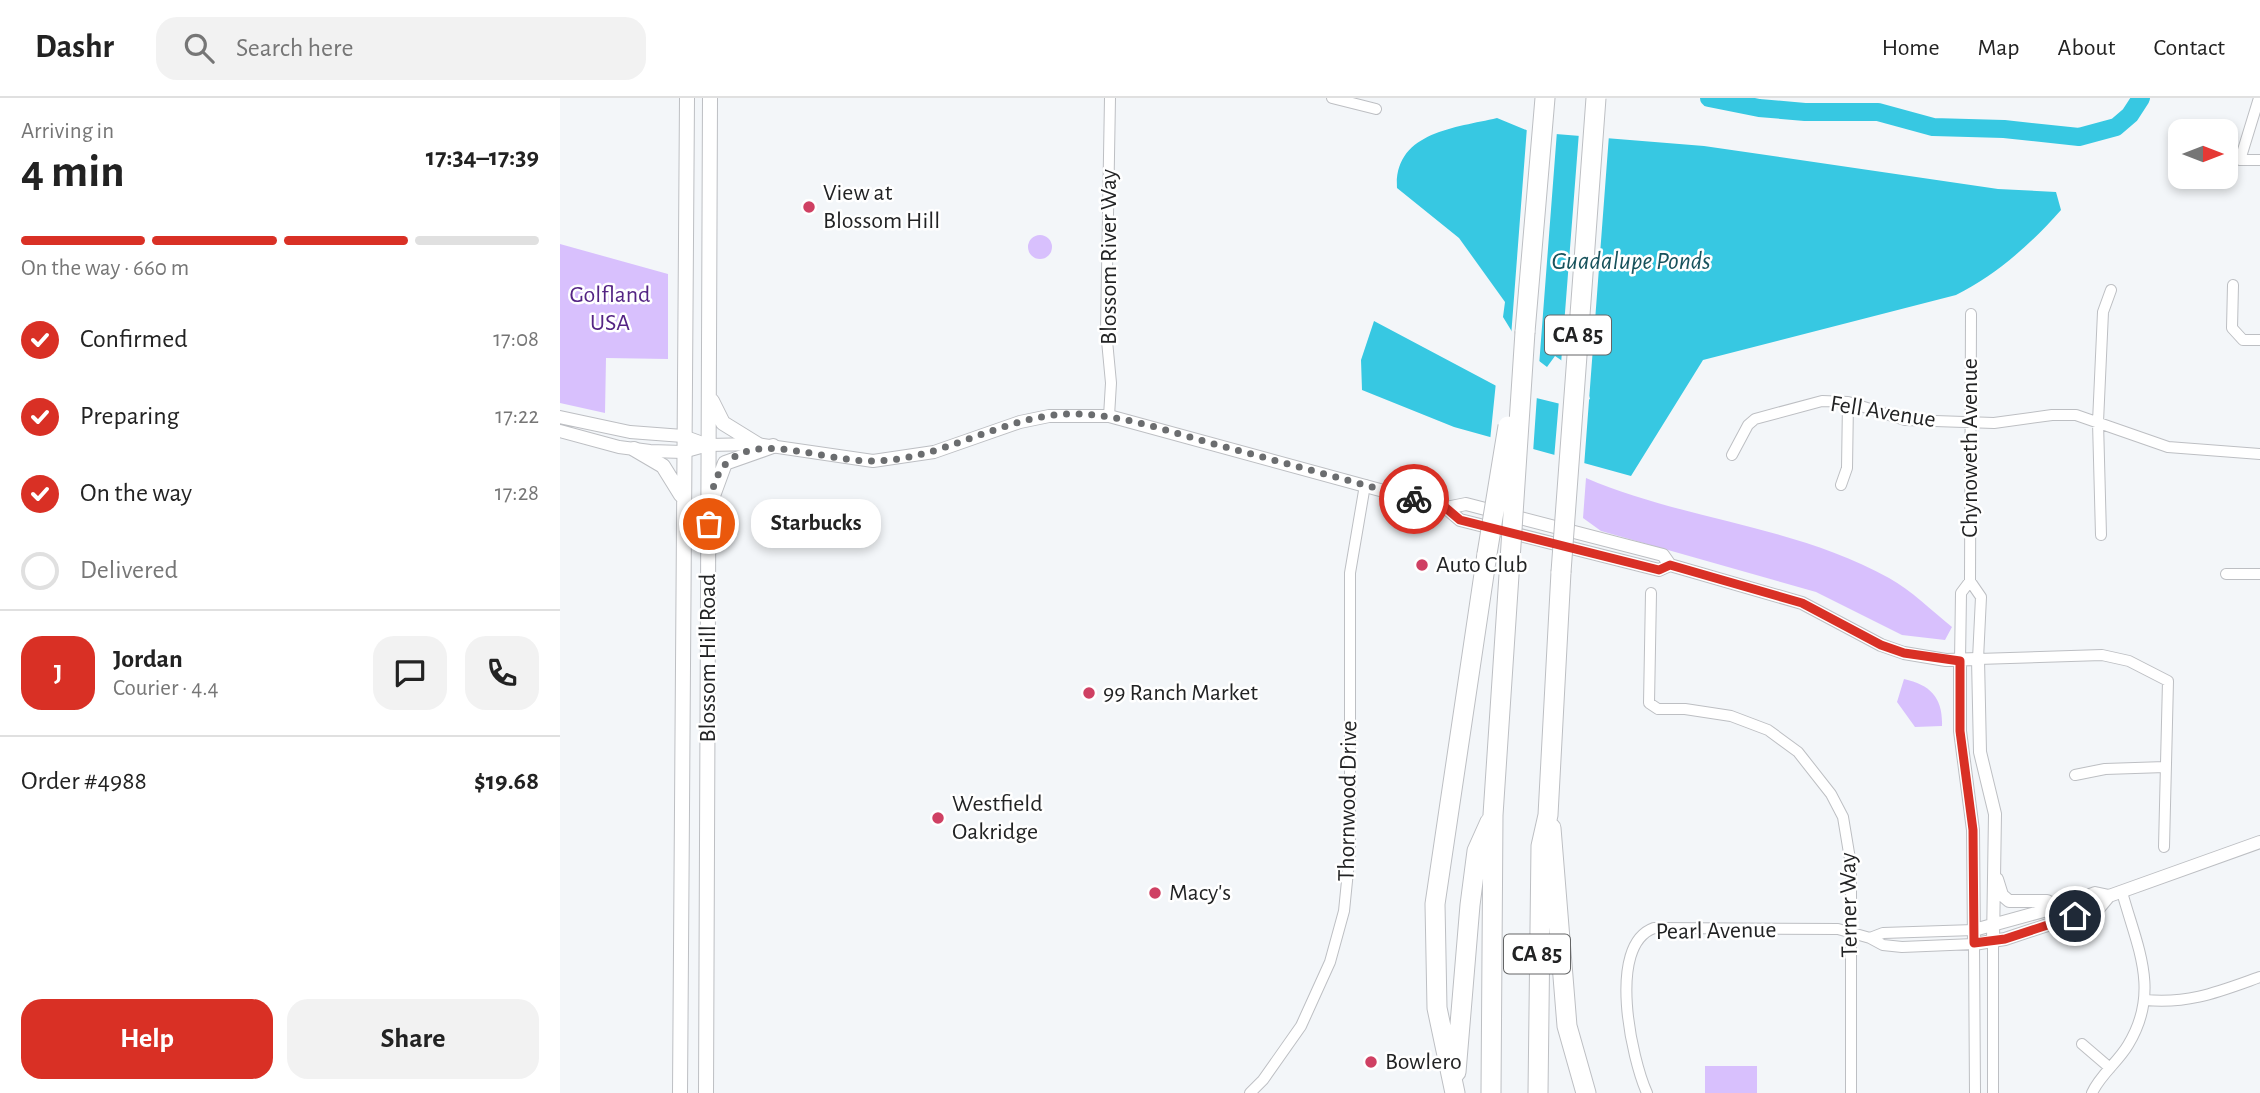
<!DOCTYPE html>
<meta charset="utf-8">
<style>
:root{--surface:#fff;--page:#f2f2f2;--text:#222;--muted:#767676;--line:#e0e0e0;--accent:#d93025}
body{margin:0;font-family:"Alegreya Sans",sans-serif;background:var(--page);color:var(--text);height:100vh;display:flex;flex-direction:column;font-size:26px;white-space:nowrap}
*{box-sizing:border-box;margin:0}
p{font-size:23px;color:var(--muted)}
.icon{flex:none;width:38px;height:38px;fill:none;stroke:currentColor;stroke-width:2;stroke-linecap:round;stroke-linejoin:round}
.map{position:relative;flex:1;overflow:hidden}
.sheet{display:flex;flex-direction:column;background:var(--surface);width:560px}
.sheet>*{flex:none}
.needle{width:46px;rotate:90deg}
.buttons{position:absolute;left:1608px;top:21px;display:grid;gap:14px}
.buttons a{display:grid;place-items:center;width:70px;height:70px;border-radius:14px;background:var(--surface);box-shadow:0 4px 10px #0003;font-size:35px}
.pin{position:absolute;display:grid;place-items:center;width:60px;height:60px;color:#fff;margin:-30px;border:4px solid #fff;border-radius:50%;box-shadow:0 2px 7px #0007}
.courier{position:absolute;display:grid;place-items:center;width:70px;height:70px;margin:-35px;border:5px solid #d93025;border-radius:50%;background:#fff;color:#222;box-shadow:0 2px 9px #0007}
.bubble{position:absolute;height:49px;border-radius:21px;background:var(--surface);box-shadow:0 4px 10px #0003;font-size:23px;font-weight:700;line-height:49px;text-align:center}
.summary em{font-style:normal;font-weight:700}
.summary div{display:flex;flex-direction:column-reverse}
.summary{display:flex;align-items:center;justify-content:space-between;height:119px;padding:0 21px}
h1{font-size:46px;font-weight:700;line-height:52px}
.bar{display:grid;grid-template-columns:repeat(4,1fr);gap:10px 7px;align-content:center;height:84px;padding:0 21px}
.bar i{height:9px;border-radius:5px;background:var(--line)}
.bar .current{background:var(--accent)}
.bar p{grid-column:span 4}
.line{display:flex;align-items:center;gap:18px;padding:0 21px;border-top:2px solid var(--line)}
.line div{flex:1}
.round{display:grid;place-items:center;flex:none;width:74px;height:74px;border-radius:21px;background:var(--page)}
ol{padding:0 21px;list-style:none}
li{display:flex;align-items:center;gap:21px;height:77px}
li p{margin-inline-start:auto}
li .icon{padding:7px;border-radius:50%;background:var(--accent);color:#fff;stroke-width:4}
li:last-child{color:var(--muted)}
li i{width:38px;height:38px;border:4px solid var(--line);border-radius:50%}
.action{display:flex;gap:14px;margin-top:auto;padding:14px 21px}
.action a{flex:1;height:80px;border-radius:21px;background:var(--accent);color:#fff;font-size:28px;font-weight:700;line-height:80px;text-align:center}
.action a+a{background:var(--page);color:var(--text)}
header{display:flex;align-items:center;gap:42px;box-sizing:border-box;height:98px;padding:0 35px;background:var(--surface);border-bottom:2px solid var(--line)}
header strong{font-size:33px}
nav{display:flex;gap:38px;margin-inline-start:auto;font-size:24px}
.search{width:490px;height:63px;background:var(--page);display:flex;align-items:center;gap:18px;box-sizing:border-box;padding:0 24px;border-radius:21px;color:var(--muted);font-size:26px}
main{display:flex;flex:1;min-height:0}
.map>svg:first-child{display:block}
.green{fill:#d8c0fd}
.water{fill:#37c8e2}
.pier{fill:#f3f6f9}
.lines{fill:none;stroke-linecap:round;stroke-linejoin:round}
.river{stroke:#37c8e2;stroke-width:18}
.minor-casing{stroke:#bdbfc3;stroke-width:12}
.tertiary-casing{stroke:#bdbfc3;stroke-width:14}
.secondary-casing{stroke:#bdbfc3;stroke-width:16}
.motorway-casing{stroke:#bdbfc3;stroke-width:21}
.minor{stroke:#fff;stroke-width:10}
.tertiary{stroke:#fff;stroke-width:12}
.secondary{stroke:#fff;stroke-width:14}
.motorway{stroke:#fff;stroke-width:19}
.motorway-bridge-casing{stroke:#bdbfc3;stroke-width:21;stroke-linecap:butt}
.motorway-bridge{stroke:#fff;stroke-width:19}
.done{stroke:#6b6d6f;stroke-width:7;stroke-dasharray:0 12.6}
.route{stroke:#d93025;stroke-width:9}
.poi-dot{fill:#cf4063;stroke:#fff;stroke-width:2.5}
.labels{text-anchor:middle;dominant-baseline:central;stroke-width:5;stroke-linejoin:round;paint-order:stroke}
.shield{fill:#fff;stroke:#646566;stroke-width:2}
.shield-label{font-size:23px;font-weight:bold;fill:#222324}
.poi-label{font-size:24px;fill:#222324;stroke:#fff;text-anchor:start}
.street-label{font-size:24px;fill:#222324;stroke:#fff}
.park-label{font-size:24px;fill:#542484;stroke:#fff}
.water-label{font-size:26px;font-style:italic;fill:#17525c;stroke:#fff}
</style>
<header>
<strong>Dashr</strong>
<div class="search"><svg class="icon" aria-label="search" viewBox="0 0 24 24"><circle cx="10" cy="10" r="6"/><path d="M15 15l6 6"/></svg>Search here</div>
<nav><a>Home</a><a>Map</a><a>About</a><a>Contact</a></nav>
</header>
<main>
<section class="sheet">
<div class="summary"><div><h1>4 min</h1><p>Arriving in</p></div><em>17:34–17:39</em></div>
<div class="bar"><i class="current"></i><i class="current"></i><i class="current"></i><i></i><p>On the way · 660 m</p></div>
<ol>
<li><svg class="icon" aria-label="check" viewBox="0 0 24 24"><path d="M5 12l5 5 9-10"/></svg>Confirmed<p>17:08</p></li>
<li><svg class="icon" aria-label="check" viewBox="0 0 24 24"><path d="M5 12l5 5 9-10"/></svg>Preparing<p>17:22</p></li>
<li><svg class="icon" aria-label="check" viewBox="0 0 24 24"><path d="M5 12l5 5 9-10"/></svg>On the way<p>17:28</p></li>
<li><i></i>Delivered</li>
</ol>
<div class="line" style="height:126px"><b class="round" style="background:var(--accent);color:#fff">J</b><div><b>Jordan</b><p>Courier · 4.4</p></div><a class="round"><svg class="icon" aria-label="chat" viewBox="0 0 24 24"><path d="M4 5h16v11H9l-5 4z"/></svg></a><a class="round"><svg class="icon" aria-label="phone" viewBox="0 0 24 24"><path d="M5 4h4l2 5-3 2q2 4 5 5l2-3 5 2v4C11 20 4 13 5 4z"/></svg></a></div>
<div class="line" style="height:91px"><div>Order #4988</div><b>$19.68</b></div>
<div class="action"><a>Help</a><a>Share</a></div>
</section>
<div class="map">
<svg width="1700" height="995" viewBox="0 0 1700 995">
<rect width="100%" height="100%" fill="#f3f6f9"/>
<path class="green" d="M468 149a12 12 0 1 1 24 0a12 12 0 1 1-24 0Z
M 0,146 L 108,176 L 108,261 L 46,260 L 45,315 L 0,305 Z
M 1026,380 C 1123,422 1234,427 1329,480 C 1351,492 1372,513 1392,529 L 1385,542 L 1342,537 L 1256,494 L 1041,433 L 1023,420 Z
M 1344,581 C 1371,587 1383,600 1382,628 L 1355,629 L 1337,604 Z
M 1145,968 L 1197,968 L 1197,995 L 1145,995 Z"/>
<path class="water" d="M 937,20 L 971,34 L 1144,48 L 1438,91 L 1496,94 L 1501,112 C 1471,146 1436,177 1396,197 L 1143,262 L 1071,378 L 894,329 L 802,292 L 801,262 L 814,223 L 944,292 L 1013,309 L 1030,301 C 1026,282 1011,268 995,258 L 987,269 L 962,250 L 943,219 L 945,204 L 899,140 L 837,90 C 834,34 895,30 937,20 Z"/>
<path class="pier" d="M 967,29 L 997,33 L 979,268 L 959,252 L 951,239 Z
M 1019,34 L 1049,37 L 1024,369 L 994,361 L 999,302 L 1013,305 L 1026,299 L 1024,290 L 1001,266 Z
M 936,284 L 977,297 L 973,355 L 930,343 Z"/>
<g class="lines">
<path class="river" d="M 1149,0 L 1199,10 L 1245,14 L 1318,14 L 1373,29 L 1444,31 L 1519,39 L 1556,29 L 1570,17 L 1581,0"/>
<g class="minor-casing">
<path id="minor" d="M 772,0 L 816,11
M 1699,0 L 1680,62 L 1700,62
M 1673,187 L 1672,230 L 1683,242 L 1700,242
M 549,318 L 551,285 L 546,232 L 550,0
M 1172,357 L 1188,327 L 1195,321 L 1262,303 L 1288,304 L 1345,322 L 1434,325 L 1492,317 L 1516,317 L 1608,349 L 1700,356
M 1281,387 L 1287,370 L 1288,304
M 1541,437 L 1538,324 L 1543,214 L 1551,192
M 1666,476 L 1700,476
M 1410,483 L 1421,499 L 1418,561 L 1542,557 L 1569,563 L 1608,583 L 1604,749
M 1091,495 L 1089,605 L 1098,611 L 1125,611 L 1171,618 L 1208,632 L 1238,654 L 1271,696 L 1283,719 L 1291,767 L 1291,995
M 1400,563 L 1401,495 L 1410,483 L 1411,216
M 1515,677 L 1545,671 L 1605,669
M 1310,840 L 1323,835 L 1414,832
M 1585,902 C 1630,906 1658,894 1700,879
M 1522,946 L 1550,970
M 690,995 L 703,982 L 741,928 L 770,864 L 784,813 L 790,753 L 790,475 L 805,387
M 1087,995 C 1072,962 1046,847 1094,830 L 1278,831 L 1310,840 L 1323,847 L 1342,849 L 1414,846 L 1415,995
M 1433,995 L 1433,843
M 1532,995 C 1540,977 1558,964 1568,947 C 1601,893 1577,849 1562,794"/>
</g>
<g class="tertiary-casing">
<path id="tertiary" d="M 0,319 L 70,334 L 123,338 L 148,347
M 0,333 L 59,349 L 90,353 L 123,354 L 148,347 L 197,346 L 313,363 L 374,354 L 460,324 L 489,318 L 549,318 L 886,410 L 900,422 L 1099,472 L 1110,467
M 886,410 L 906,406 L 1103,457 L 1110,467 L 1242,505 L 1321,547 L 1344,555 L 1386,562 L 1418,561 L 1420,654 L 1435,716 L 1433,843
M 1400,563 L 1400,633 L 1413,732 L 1414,846 L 1445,841 L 1539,810 L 1549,798
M 1437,781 L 1442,797 L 1449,803 L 1487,803 L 1498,809
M 1414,832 L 1498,809 L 1535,795 L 1549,798 L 1700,744"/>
</g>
<g class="secondary-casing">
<path id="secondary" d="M 152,303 L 163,325 L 197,346
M 74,351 L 103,368 L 121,397
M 154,395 L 165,365 L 213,348
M 120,995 L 127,0
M 146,995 L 150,0"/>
</g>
<g class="motorway-casing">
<path id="motorway" d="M 965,234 L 985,0
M 991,730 L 1007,928 L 1026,995
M 896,974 L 910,807 L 917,753 L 930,724
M 895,995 L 877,910 L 875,806 L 927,456
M 931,995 L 933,717 L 950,462
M 978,995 L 981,748 L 988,717 L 1001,474"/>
</g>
<use href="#minor" class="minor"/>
<use href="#tertiary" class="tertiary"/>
<use href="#secondary" class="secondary"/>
<use href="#motorway" class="motorway"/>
<g class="motorway-bridge-casing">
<path id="motorway-bridge" d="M 927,456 L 948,328
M 950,462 L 965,234
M 1001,474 L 1036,0"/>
</g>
<use href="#motorway-bridge" class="motorway-bridge"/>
</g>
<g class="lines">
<path class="done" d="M 149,426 C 149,308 246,364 314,363 C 383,362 441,318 509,316 C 559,315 607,333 654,346 C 721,364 788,382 854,401"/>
<path class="route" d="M 854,401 L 886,410 L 900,422 L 1099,472 L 1110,467 L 1242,505 L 1321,547 L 1344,555 L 1400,563 L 1400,633 L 1413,732 L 1414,845 L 1445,841 L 1515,818"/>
</g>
<g class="poi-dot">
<circle cx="249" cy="109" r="7"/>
<circle cx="862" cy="467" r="7"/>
<circle cx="529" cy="595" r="7"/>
<circle cx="378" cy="720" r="7"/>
<circle cx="595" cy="795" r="7"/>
<circle cx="811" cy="964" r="7"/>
</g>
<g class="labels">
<g class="shield">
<rect x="985" y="217.5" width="66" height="39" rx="5"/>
<rect x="944" y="836.5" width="66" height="39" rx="5"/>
</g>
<g class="shield-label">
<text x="1018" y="237">CA 85</text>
<text x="977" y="856">CA 85</text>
</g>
<g class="poi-label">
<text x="263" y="95">View at<tspan x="263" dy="28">Blossom Hill</tspan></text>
<text x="876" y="467">Auto Club</text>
<text x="543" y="595">99 Ranch Market</text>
<text x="392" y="706">Westfield<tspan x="392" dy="28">Oakridge</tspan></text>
<text x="609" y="795">Macy's</text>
<text x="825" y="964">Bowlero</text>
</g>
<g class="street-label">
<text transform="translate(549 159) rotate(-90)">Blossom River Way</text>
<text transform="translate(1323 314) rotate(9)">Fell Avenue</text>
<text transform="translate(1410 350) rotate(-90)">Chynoweth Avenue</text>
<text transform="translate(148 560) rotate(-90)">Blossom Hill Road</text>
<text transform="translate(788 703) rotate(-89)">Thornwood Drive</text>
<text transform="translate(1289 807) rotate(-91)">Terner Way</text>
<text transform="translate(1156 833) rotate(-1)">Pearl Avenue</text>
</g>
<g class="park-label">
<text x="50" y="197">Golfland<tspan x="50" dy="28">USA</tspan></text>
</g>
<g class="water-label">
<text x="1071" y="163">Guadalupe Ponds</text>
</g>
</g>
</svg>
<div class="buttons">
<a><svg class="needle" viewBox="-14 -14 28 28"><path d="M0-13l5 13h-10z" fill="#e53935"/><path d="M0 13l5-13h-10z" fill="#767676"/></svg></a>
</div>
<div class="pin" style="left:149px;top:426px;background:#ea580c"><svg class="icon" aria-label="bag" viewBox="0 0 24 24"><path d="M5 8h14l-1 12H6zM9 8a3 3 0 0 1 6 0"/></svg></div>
<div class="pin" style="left:1515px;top:818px;background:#1f2937"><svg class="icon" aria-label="home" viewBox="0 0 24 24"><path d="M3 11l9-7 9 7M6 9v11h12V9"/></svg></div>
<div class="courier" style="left:854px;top:401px"><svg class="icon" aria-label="bike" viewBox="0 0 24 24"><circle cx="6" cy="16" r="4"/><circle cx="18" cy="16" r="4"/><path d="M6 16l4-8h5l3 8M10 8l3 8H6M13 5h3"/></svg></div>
<div class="bubble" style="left:191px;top:401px;width:130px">Starbucks</div>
</div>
</main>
